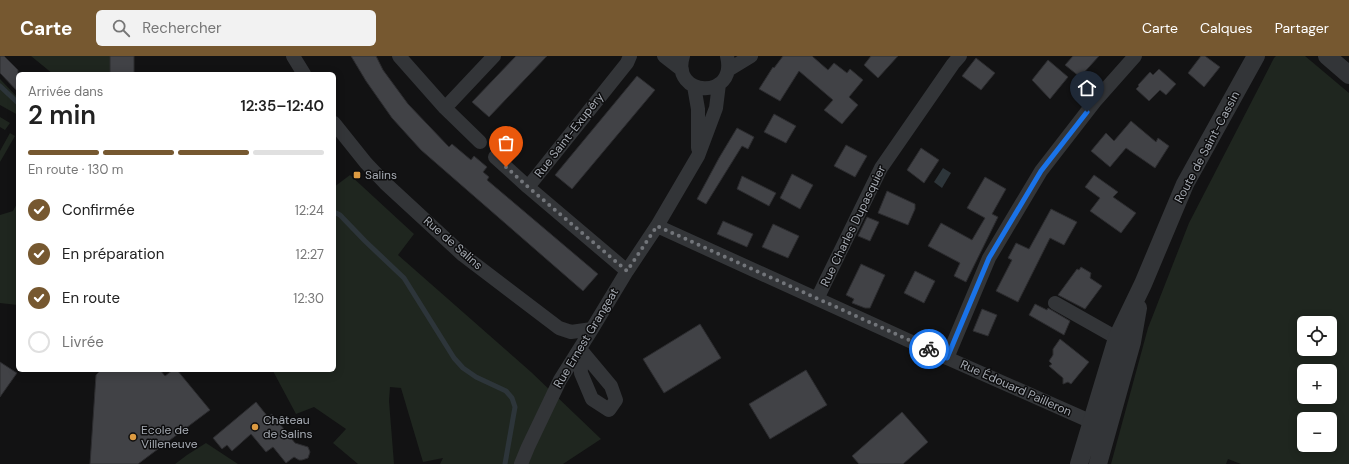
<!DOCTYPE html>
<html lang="fr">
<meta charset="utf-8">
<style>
:root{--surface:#fff;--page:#f2f2f2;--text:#222;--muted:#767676;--line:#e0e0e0;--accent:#765830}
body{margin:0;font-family:"DM Sans",sans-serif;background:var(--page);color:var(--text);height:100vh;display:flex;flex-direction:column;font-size:15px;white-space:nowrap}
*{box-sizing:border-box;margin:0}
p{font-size:13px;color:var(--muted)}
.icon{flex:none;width:22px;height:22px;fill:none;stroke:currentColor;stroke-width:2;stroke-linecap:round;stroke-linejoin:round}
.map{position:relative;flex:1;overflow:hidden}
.panel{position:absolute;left:16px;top:16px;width:320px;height:300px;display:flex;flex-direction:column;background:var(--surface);border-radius:6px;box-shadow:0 2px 10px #0003}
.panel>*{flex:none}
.controls{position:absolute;left:1297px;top:260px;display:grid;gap:8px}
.controls a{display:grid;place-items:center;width:40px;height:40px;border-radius:6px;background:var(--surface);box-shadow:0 2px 10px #0003;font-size:20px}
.pin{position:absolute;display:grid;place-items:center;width:34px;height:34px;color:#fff;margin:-41px -17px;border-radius:50% 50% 50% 0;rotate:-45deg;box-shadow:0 0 4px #0007}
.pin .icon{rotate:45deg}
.courier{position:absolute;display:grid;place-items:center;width:40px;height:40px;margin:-20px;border:3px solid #1a73e8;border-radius:50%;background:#fff;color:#222;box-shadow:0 1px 5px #0007}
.overview em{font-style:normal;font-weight:600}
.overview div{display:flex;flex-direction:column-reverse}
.overview{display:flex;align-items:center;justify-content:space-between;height:68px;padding:0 12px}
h1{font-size:26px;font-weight:600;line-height:30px}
.bar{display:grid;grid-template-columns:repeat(4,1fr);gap:6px 4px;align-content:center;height:48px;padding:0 12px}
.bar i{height:5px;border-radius:3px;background:var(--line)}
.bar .on{background:var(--accent)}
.bar p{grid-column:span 4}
ol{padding:0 12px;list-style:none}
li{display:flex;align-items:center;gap:12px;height:44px}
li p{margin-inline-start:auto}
li .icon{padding:4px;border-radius:50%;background:var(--accent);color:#fff;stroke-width:4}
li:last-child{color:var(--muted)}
li i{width:22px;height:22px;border:2px solid var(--line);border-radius:50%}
header{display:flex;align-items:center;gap:24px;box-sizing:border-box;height:56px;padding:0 20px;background:var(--accent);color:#fff}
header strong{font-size:19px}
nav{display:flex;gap:22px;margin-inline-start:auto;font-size:14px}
.search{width:280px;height:36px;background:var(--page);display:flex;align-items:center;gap:10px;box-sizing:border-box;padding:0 14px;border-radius:6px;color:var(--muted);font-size:15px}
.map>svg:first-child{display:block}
.green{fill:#1f261f;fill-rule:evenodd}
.water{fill:#2d353a}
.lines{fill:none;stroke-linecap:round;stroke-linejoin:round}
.stream{stroke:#2d353a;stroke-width:5}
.building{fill:#414246;stroke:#2c2c2f}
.minor{stroke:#333538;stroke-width:14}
.tertiary{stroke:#333538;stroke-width:18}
.done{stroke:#72757a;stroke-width:4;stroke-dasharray:0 7.2}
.route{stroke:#1a73e8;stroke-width:5}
.poi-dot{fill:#dc9a41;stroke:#0d0d0e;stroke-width:1.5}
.labels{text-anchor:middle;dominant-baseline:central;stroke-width:3;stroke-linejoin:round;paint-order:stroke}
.street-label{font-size:12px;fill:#a5aab2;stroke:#0d0d0e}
.poi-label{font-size:12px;fill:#a5aab2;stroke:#0d0d0e;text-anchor:start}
</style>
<header>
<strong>Carte</strong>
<div class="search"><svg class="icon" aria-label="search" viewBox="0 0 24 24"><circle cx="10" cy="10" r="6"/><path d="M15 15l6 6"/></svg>Rechercher</div>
<nav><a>Carte</a><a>Calques</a><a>Partager</a></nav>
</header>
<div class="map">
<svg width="1349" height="408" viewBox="0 0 1349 408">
<rect width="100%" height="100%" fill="#121213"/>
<path class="green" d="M 31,0 L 110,0 L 110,18 L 53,18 Z
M 1276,0 L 1305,0 L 1349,37 L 1349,408 L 1241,408 L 1228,403 L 1226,408 L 1111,408 L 1148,272 L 1189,167 L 1274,2 ZM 1304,267 L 1330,267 L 1330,293 L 1304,293 ZM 1304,315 L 1330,315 L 1330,341 L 1304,341 ZM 1304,363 L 1330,363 L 1330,389 L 1304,389 Z
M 0,23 L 18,42 L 18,59 L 0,49 Z
M 0,61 L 10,67 L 5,74 L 0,71 Z
M 10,77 L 15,80 L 0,106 L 0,95 Z
M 350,119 L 414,178 L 398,199 L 531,316 L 601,383 L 563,408 L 440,408 L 443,402 L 423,406 L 401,332 L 390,331 L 389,345 L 394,408 L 358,408 L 333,387 L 346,373 L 314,351 L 296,358 L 273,315 L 274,314 L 334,314 L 334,131 Z
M 18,146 L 18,249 L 0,247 L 0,159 L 13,155 Z
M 206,387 L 238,408 L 175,408 L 187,399 Z"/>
<path class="water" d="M 943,112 L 951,117 L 942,132 L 934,126 Z"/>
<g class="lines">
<path class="stream" d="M 0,30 L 18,47
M 334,156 L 340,159 L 365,185 L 404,222 L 454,302 L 463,312 L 476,321 L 506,335 L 512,342 L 515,351 L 505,408"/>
</g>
<path class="building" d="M 0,0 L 4,0 L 18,14 L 18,36 L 0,17 Z
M 110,0 L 134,0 L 134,18 L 110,18 Z
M 351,0 L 376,0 L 383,14 L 408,48 L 449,91 L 452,88 L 471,104 L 474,100 L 487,111 L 483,116 L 489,121 L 487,124 L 598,218 L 583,235 L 421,94 L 392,62 L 366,25 Z
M 516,0 L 547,0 L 489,61 L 472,46 Z
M 783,0 L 812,0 L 828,14 L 834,7 L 847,17 L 850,13 L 863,24 L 849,41 L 858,49 L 842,68 L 824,54 L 833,44 L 799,15 L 780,45 L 759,33 L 773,11 L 774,12 Z
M 871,0 L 898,0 L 878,22 L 864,9 Z
M 1073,0 L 1099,0 L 1080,21 L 1065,9 Z
M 1201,0 L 1205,0 L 1220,11 L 1204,31 L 1188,17 Z
M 976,2 L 995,17 L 981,34 L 962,20 Z
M 1048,4 L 1068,21 L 1050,43 L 1032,24 Z
M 1159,13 L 1176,28 L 1166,39 L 1160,34 L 1149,45 L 1136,33 L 1139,30 L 1138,29 L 1150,16 L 1153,19 Z
M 637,20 L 655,34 L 572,133 L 555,119 Z
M 774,58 L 796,70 L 786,87 L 764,76 Z
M 1131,65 L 1156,86 L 1158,82 L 1169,90 L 1155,112 L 1126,92 L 1110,111 L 1091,95 L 1106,77 L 1114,85 Z
M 737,72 L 754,81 L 748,93 L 742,90 L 706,148 L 697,143 L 719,102 Z
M 846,89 L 867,100 L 855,121 L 834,110 Z
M 921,92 L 939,104 L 924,127 L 907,114 Z
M 792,118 L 813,129 L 800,153 L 780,142 Z
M 1094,119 L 1118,136 L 1113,141 L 1136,157 L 1121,177 L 1090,155 L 1100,142 L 1085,131 Z
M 742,120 L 776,137 L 769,150 L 737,133 Z
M 985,121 L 1006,133 L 992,158 L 998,161 L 966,226 L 954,220 L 960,207 L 928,190 L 941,167 L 972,184 L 985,162 L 967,152 Z
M 887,135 L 915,148 L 915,153 L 908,169 L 878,157 Z
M 1051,153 L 1077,166 L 1064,189 L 1050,182 L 1018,246 L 996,235 L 1012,204 L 1008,202 L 1016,187 L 1029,193 Z
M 867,161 L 879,166 L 870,185 L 858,180 Z
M 723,165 L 753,178 L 747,191 L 717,178 Z
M 773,168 L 799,180 L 788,202 L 762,191 Z
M 861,208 L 885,219 L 870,252 L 865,252 L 852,247 L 854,243 L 846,239 Z
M 1081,211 L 1091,217 L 1090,222 L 1102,230 L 1085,253 L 1058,239 L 1077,213 L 1079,214 Z
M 915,215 L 935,225 L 924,247 L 904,237 Z
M 1035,248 L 1047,254 L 1048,252 L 1070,265 L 1064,279 L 1029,259 Z
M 982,253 L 997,259 L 988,280 L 973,275 Z
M 700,268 L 721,302 L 664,337 L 643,303 Z
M 1060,283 L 1089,306 L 1071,328 L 1068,326 L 1063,328 L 1063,322 L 1049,310 L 1052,308 L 1049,305 L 1053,299 L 1053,293 Z
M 0,306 L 17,317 L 0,341 Z
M 101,314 L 160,314 L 165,320 L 173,314 L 177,314 L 210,354 L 138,408 L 90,408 L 96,319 Z
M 806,314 L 827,349 L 770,383 L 749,348 Z
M 256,346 L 268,361 L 272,358 L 295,387 L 308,391 L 310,396 L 308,402 L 302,404 L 299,404 L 294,401 L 286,407 L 273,391 L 266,396 L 251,378 L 232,395 L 227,389 L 222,393 L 213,382 Z
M 902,356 L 928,386 L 903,408 L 859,408 L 852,400 Z"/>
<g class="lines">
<path class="minor" d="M 293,0 L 304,18
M 399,0 L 445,52 L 480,86
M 664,0 L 682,14
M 683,0 C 670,41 738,45 727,0
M 728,14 L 751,0
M 694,30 L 698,53 L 698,92
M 445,52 L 494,0
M 334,67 L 366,107 L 385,127 L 463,199 L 559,272 L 571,276 L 592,273
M 495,101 L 528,131
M 657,170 L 947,302 L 1092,366
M 627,215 L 528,131 L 627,7 L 630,0
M 817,243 L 881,112 L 953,8 L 960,0
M 1055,247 L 1117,282 L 1126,284
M 580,293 L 611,330 L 616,344 L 609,354 L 592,343 L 581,317 Z
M 947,302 L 989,202 L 1041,115 L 1096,44 L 1135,0
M 521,408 L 528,391 L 560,324 L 592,273 L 627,215 L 657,170 L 698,100 L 716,52 L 719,28"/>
<path class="tertiary" d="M 1327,0 L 1349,19
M 1079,408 L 1117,282 L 1143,228 L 1185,128 L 1256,0
M 1098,408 L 1132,286 L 1138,252"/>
</g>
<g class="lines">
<path class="done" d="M 506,111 L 528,131 L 627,215 L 657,170 L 929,293"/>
<path class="route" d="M 929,293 L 947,302 L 989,202 L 1041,115 L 1087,56"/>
</g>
<g class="poi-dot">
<rect x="353" y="115" width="8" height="8" rx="2"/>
<circle cx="255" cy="371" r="4"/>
<circle cx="133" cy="381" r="4"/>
</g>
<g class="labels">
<g class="street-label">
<text transform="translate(569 79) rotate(-52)">Rue Saint-Exupéry</text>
<text transform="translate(1207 91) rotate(-62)">Route de Saint-Cassin</text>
<text transform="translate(853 170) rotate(-64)">Rue Charles Dupasquier</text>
<text transform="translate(453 187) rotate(41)">Rue de Salins</text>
<text transform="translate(586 282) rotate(-59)">Rue Ernest Grangeat</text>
<text transform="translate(1016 332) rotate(24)">Rue Édouard Pailleron</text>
</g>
<g class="poi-label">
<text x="365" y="119">Salins</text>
<text x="263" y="364">Château<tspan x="263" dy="14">de Salins</tspan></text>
<text x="141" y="374">Ecole de<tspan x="141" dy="14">Villeneuve</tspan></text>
</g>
</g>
</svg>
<div class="controls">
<a><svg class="icon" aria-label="locate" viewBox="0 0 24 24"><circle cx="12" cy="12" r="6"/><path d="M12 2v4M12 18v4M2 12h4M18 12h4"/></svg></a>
<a>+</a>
<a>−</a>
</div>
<div class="pin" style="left:506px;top:111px;background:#ea580c"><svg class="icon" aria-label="bag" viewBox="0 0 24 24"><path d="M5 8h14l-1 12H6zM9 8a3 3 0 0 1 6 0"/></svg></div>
<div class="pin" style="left:1087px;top:56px;background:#1f2937"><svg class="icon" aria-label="home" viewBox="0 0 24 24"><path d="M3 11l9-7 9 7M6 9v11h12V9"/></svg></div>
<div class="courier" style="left:929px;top:293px"><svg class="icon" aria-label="bike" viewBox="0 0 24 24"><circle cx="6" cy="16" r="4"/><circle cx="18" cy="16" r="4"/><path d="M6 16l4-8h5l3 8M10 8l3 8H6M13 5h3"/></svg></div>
<section class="panel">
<div class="overview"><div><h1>2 min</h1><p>Arrivée dans</p></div><em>12:35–12:40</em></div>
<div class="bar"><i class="on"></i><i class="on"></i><i class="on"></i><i></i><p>En route · 130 m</p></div>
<ol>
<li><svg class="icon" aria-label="check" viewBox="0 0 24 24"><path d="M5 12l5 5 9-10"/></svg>Confirmée<p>12:24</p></li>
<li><svg class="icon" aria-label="check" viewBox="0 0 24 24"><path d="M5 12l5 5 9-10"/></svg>En préparation<p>12:27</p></li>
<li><svg class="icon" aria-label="check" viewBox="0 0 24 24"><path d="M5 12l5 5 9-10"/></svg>En route<p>12:30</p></li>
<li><i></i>Livrée</li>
</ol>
</section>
</div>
